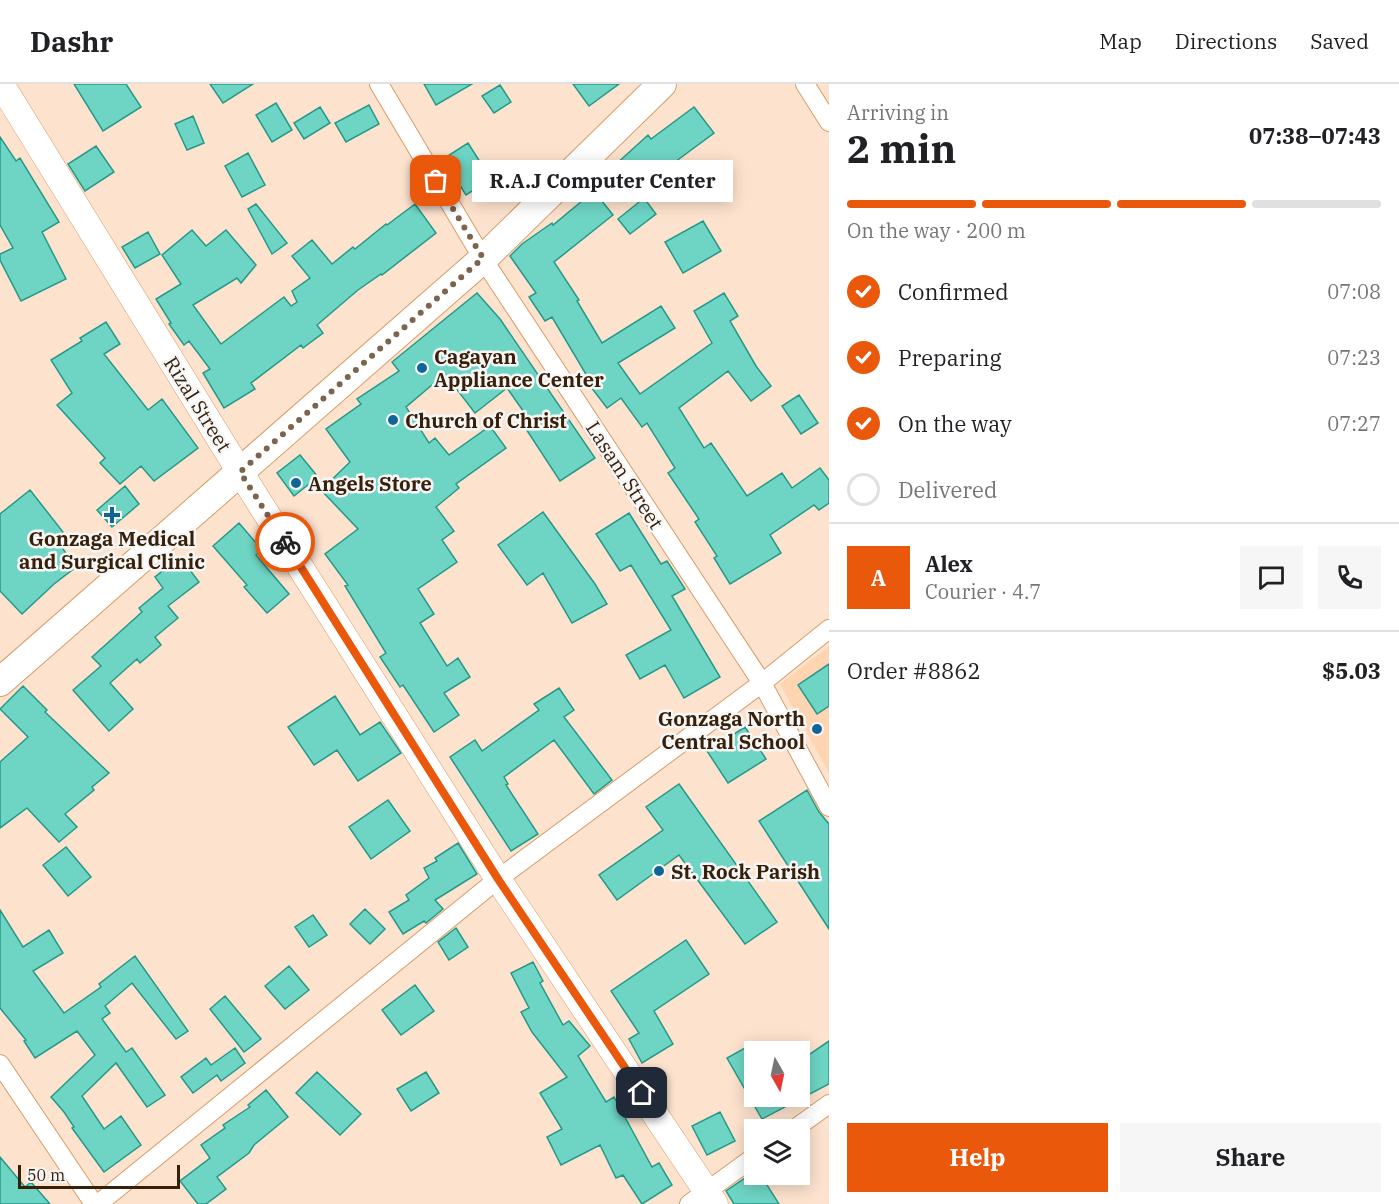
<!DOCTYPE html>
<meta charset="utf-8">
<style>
:root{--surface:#fff;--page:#f6f6f6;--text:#202124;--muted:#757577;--line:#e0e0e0;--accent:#ea580c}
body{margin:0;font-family:"IBM Plex Serif",serif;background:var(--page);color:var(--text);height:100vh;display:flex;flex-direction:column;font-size:22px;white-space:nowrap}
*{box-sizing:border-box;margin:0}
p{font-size:20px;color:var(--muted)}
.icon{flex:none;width:33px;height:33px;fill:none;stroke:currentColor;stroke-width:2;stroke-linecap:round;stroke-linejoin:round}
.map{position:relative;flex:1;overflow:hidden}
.details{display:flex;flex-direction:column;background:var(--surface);width:570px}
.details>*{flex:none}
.needle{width:39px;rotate:171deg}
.buttons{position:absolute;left:744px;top:957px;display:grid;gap:12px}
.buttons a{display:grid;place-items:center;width:66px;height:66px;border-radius:0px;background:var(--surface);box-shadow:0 3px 15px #0003;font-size:30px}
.scale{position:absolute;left:18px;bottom:15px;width:162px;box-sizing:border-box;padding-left:6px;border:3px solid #371f08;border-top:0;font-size:16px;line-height:21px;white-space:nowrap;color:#371f08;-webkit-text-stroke:4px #f6f6f6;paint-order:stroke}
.pin{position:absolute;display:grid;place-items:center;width:51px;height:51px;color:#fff;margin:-26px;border-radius:12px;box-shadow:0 3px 9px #0006}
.courier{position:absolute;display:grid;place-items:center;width:60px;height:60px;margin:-30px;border:4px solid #ea580c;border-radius:50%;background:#fff;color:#222;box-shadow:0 2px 8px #0007}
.bubble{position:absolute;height:42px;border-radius:0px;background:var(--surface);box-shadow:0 3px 15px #0003;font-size:20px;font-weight:700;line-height:42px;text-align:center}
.head em{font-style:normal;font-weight:700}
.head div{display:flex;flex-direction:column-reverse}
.head{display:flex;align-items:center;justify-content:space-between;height:102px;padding:0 18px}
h1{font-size:39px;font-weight:700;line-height:45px}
.bar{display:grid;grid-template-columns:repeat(4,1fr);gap:9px 6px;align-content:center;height:72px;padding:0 18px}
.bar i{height:8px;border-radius:4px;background:var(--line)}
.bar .on{background:var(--accent)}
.bar p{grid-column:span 4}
.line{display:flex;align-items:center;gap:15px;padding:0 18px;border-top:2px solid var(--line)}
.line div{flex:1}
.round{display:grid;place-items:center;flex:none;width:63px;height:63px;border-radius:0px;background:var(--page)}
ol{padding:0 18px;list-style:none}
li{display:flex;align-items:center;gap:18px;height:66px}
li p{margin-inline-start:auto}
li .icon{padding:6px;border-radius:50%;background:var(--accent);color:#fff;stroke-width:4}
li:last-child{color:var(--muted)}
li i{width:33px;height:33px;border:3px solid var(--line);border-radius:50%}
.primary-button{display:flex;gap:12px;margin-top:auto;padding:12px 18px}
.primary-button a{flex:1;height:69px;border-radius:0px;background:var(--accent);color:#fff;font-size:24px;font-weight:700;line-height:69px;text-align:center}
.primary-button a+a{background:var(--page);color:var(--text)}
header{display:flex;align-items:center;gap:36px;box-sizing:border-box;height:84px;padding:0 30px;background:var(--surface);border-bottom:2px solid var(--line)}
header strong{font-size:28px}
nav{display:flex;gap:33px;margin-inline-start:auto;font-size:21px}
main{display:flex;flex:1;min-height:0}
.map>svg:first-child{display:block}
.built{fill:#ffd5b1}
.building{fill:#6ed5c4;stroke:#269889;stroke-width:1.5}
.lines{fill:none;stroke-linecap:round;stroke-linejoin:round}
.street-casing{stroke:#d89c67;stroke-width:20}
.secondary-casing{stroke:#d89c67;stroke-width:27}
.primary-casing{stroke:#d89c67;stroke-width:30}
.street{stroke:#fff;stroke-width:18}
.secondary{stroke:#fff;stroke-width:26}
.primary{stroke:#fff;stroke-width:28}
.done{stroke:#7c644d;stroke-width:6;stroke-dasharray:0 10.8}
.route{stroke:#ea580c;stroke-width:8}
.poi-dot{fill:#116596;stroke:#f6f6f6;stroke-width:2}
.labels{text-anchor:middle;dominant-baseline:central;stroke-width:5;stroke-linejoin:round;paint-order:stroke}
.poi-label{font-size:20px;font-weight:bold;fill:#371f08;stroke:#f6f6f6;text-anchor:start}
.street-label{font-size:20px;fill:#371f08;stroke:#f6f6f6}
</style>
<header>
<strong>Dashr</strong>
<nav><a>Map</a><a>Directions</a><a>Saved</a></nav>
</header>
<main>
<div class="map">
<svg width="829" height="1120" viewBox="0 0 829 1120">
<rect width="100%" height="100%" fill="#fde3ce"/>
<path class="built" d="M 829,562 L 829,689 L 780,600 Z"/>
<path class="building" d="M 74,0 L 126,0 L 141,23 L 103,47 Z
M 210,0 L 253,0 L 223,19 Z
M 424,0 L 472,0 L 436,21 Z
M 573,0 L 619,0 L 589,22 Z
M 500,1 L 511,18 L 494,29 L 482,12 Z
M 276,19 L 292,46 L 272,58 L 256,31 Z
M 369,21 L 379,40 L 346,58 L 335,39 Z
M 320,23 L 330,39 L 304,55 L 294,39 Z
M 694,23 L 714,49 L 679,75 L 640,110 L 614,82 L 648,51 L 651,55 Z
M 193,32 L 204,59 L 187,66 L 175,40 Z
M 0,53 L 16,77 L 20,74 L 59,138 L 42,148 L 66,195 L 21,217 L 0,176 L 0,170 L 13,164 L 0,141 Z
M 468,59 L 491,95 L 466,111 L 443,75 Z
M 96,62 L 114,88 L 85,107 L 68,80 Z
M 248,69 L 265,101 L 242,113 L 225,82 Z
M 594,107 L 613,131 L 554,178 L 579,216 L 577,217 L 602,259 L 661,222 L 675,244 L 618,279 L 640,310 L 712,259 L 694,227 L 724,209 L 738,232 L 730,237 L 756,282 L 771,302 L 751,317 L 728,287 L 679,324 L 704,364 L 711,359 L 747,412 L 782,389 L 792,404 L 820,384 L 829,396 L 829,419 L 819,426 L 814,421 L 770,451 L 781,469 L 730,500 L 714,474 L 717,472 L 695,438 L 699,435 L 668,389 L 675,384 L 647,339 L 642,343 L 621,314 L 607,324 L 591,303 L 593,302 L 552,233 L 545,237 L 529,213 L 536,209 L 510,172 L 522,160 L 552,139 L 553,141 Z
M 644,114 L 656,130 L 630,150 L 618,135 Z
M 256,120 L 287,159 L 272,170 L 248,125 Z
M 415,120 L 436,149 L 382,191 L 381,190 L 358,206 L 317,241 L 323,249 L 303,264 L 301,261 L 251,299 L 255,305 L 224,324 L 203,289 L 210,285 L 189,257 L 184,261 L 169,240 L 171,239 L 156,215 L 181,200 L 162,171 L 192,146 L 206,162 L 226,146 L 256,181 L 241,199 L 237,194 L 193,221 L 221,260 L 284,213 L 291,222 L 297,218 L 292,207 L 310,194 L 292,172 L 312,156 L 332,180 L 353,163 L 355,165 L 386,140 L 387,141 Z
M 703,137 L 721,167 L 683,189 L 665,158 Z
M 148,148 L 160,170 L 135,184 L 122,163 Z
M 477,209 L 500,235 L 595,374 L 560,397 L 526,345 L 533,341 L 507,304 L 475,329 L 445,290 L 406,323 L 429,359 L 435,354 L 449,371 L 490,342 L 506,364 L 456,400 L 459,404 L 436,423 L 454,447 L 442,456 L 457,478 L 418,505 L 434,530 L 420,539 L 447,582 L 458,574 L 470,593 L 444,609 L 459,631 L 434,648 L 403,601 L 400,603 L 380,573 L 386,569 L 345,502 L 348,501 L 325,470 L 358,445 L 321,406 L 350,378 L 326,345 L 361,320 L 357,315 L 399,287 L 392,278 Z
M 106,238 L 120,260 L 104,270 L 148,326 L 162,315 L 198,364 L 154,397 L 141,382 L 120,400 L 100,379 L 105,374 L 57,321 L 72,309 L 51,276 L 82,257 L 80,254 Z
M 799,311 L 818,339 L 801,350 L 782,322 Z
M 300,371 L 318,393 L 294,412 L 277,389 Z
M 125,402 L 139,420 L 112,443 L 97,426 Z
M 30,406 L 63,448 L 55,454 L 76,483 L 54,500 L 22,530 L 0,507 L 0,430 Z
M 543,428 L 595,500 L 607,520 L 572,539 L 543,489 L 527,501 L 498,461 Z
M 629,429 L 661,480 L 667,477 L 685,505 L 672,512 L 720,593 L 684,614 L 665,581 L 640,595 L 626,571 L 671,546 L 631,481 L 620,487 L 596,450 Z
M 239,439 L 262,466 L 256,471 L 289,510 L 267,529 L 244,503 L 247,501 L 213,462 Z
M 180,473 L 199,498 L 168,522 L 178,534 L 155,553 L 161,561 L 140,579 L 137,575 L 110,599 L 133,625 L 109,647 L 73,606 L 101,582 L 92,573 L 142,528 L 139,524 L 163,504 L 155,493 Z
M 829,580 L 829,622 L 817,630 L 798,601 Z
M 23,602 L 47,626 L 45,628 L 109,689 L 92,703 L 94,706 L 65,730 L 77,743 L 59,758 L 27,724 L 0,744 L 0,678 L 28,653 L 0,625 Z
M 559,604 L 574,626 L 564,633 L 612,696 L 594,710 L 554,656 L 504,693 L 508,700 L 506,701 L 538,750 L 511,767 L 450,673 L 475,656 L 482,667 L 539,626 L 534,620 Z
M 335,612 L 360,651 L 380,638 L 401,669 L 358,697 L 337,666 L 314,681 L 288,643 Z
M 745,643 L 766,675 L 728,699 L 707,667 Z
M 679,700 L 777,838 L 745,860 L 679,771 L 617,816 L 599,791 L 663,746 L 646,723 Z
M 807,706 L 819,728 L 829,740 L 829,845 L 759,737 Z
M 388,716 L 410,747 L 371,775 L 349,743 Z
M 458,759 L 477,790 L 435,816 L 443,825 L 426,839 L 424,837 L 403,850 L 389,828 L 409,816 L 406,811 L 429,794 L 424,784 L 437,777 L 435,774 Z
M 66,763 L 91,793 L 68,812 L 43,781 Z
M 365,825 L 385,845 L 370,860 L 350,840 Z
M 0,826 L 23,863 L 49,846 L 63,869 L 33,887 L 64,929 L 101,903 L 99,900 L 135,872 L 188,947 L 176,955 L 132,899 L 105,922 L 110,929 L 102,935 L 126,968 L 132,964 L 165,1011 L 147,1023 L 116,979 L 82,1012 L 104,1045 L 121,1032 L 141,1061 L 104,1088 L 72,1044 L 74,1043 L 64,1028 L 51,1013 L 95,971 L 77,947 L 35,974 L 24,957 L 26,956 L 0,924 Z
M 313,831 L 327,851 L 309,863 L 295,843 Z
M 456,844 L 468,863 L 449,876 L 438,858 Z
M 686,856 L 709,890 L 654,927 L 673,960 L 642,979 L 629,955 L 639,949 L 611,907 Z
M 533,878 L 543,897 L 540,899 L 563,941 L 569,937 L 590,962 L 578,972 L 606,1018 L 614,1013 L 652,1083 L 659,1079 L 672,1101 L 642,1120 L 623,1091 L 616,1094 L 600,1061 L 561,1081 L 547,1053 L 562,1045 L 540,1009 L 567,993 L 532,948 L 521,928 L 529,924 L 511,889 Z
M 289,882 L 309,906 L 285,925 L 265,902 Z
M 415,901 L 434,927 L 401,951 L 382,926 Z
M 225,912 L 261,955 L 244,968 L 210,925 Z
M 829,957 L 829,1000 L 762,1035 L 727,974 L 754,959 L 754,1012 L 800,1012 L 800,977 Z
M 235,964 L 245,979 L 221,997 L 217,991 L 193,1009 L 181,993 L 206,974 L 211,981 Z
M 317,988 L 361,1030 L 340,1051 L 296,1009 Z
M 426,988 L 439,1009 L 411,1027 L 397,1005 Z
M 266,1006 L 288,1033 L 254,1061 L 249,1069 L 217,1093 L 226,1105 L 206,1120 L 198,1120 L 180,1097 L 210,1074 L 201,1061 L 225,1044 L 223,1041 L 250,1023 L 248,1021 Z
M 720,1028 L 735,1057 L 707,1071 L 692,1042 Z
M 0,1073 L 25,1103 L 31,1098 L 50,1120 L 0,1120 Z
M 754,1088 L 754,1090 L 760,1090 L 779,1120 L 734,1120 L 726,1107 Z"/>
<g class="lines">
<g class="street-casing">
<path id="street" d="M 379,0 L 483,175 L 762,599 L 829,723
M 805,0 L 829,38
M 0,980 L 94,1120
M 793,1046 L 829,1020
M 98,1120 L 498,795 L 762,599 L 829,545
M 689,1120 L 754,1073"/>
</g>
<g class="secondary-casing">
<path id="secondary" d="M 1,0 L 240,388 L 498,795 L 715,1120"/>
</g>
<g class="primary-casing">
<path id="primary" d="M 0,598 L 483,175 L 662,0"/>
</g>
<use href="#street" class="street"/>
<use href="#secondary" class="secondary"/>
<use href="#primary" class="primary"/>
</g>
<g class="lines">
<path class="done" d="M 285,458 L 240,388 L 483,174 L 436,97"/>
<path class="route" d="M 285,458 L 498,795 L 642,1009"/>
</g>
<g class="poi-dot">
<circle cx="422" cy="284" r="6"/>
<circle cx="393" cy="336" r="6"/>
<circle cx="296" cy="399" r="6"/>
<path d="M109 422h6v6h6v6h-6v6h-6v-6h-6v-6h6z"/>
<circle cx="817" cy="645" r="6"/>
<circle cx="659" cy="787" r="6"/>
</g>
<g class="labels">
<g class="poi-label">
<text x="434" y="272">Cagayan<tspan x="434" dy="23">Appliance Center</tspan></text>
<text x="405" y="336">Church of Christ</text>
<text x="308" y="399">Angels Store</text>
<text x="112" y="454" text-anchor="middle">Gonzaga Medical<tspan x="112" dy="23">and Surgical Clinic</tspan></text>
<text x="805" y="634" text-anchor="end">Gonzaga North<tspan x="805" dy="23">Central School</tspan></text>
<text x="671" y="787">St. Rock Parish</text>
</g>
<g class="street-label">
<text transform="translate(198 320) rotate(58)">Rizal Street</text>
<text transform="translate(625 391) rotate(57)">Lasam Street</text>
</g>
</g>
</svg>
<div class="buttons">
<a><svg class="needle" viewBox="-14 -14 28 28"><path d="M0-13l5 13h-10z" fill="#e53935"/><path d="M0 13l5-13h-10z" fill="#757577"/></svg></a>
<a><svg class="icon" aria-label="layers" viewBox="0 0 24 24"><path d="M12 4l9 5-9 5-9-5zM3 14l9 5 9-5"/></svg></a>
</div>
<div class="scale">50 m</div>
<div class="pin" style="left:436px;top:97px;background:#ea580c"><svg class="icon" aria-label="bag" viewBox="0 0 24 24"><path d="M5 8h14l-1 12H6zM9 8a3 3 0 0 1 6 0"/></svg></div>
<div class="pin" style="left:642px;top:1009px;background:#1f2937"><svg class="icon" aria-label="home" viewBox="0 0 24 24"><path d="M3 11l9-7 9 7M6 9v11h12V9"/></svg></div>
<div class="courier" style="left:285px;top:458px"><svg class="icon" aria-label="bike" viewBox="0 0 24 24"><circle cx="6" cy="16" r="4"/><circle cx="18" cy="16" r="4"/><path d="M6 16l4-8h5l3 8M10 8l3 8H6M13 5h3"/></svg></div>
<div class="bubble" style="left:472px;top:76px;width:261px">R.A.J Computer Center</div>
</div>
<section class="details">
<div class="head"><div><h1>2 min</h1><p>Arriving in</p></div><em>07:38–07:43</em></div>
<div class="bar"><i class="on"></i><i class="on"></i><i class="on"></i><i></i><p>On the way · 200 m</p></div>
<ol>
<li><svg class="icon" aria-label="check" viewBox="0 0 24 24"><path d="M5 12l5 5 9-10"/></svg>Confirmed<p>07:08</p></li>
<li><svg class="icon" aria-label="check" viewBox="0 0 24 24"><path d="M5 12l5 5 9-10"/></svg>Preparing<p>07:23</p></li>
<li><svg class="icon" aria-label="check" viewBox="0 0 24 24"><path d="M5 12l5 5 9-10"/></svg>On the way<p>07:27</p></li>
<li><i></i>Delivered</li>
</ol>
<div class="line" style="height:108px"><b class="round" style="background:var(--accent);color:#fff">A</b><div><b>Alex</b><p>Courier · 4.7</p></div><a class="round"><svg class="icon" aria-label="chat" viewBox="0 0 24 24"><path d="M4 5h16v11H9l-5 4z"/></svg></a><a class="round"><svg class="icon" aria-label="phone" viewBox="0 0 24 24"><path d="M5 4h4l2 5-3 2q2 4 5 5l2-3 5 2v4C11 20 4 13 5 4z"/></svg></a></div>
<div class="line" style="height:78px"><div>Order #8862</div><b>$5.03</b></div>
<div class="primary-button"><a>Help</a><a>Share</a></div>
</section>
</main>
